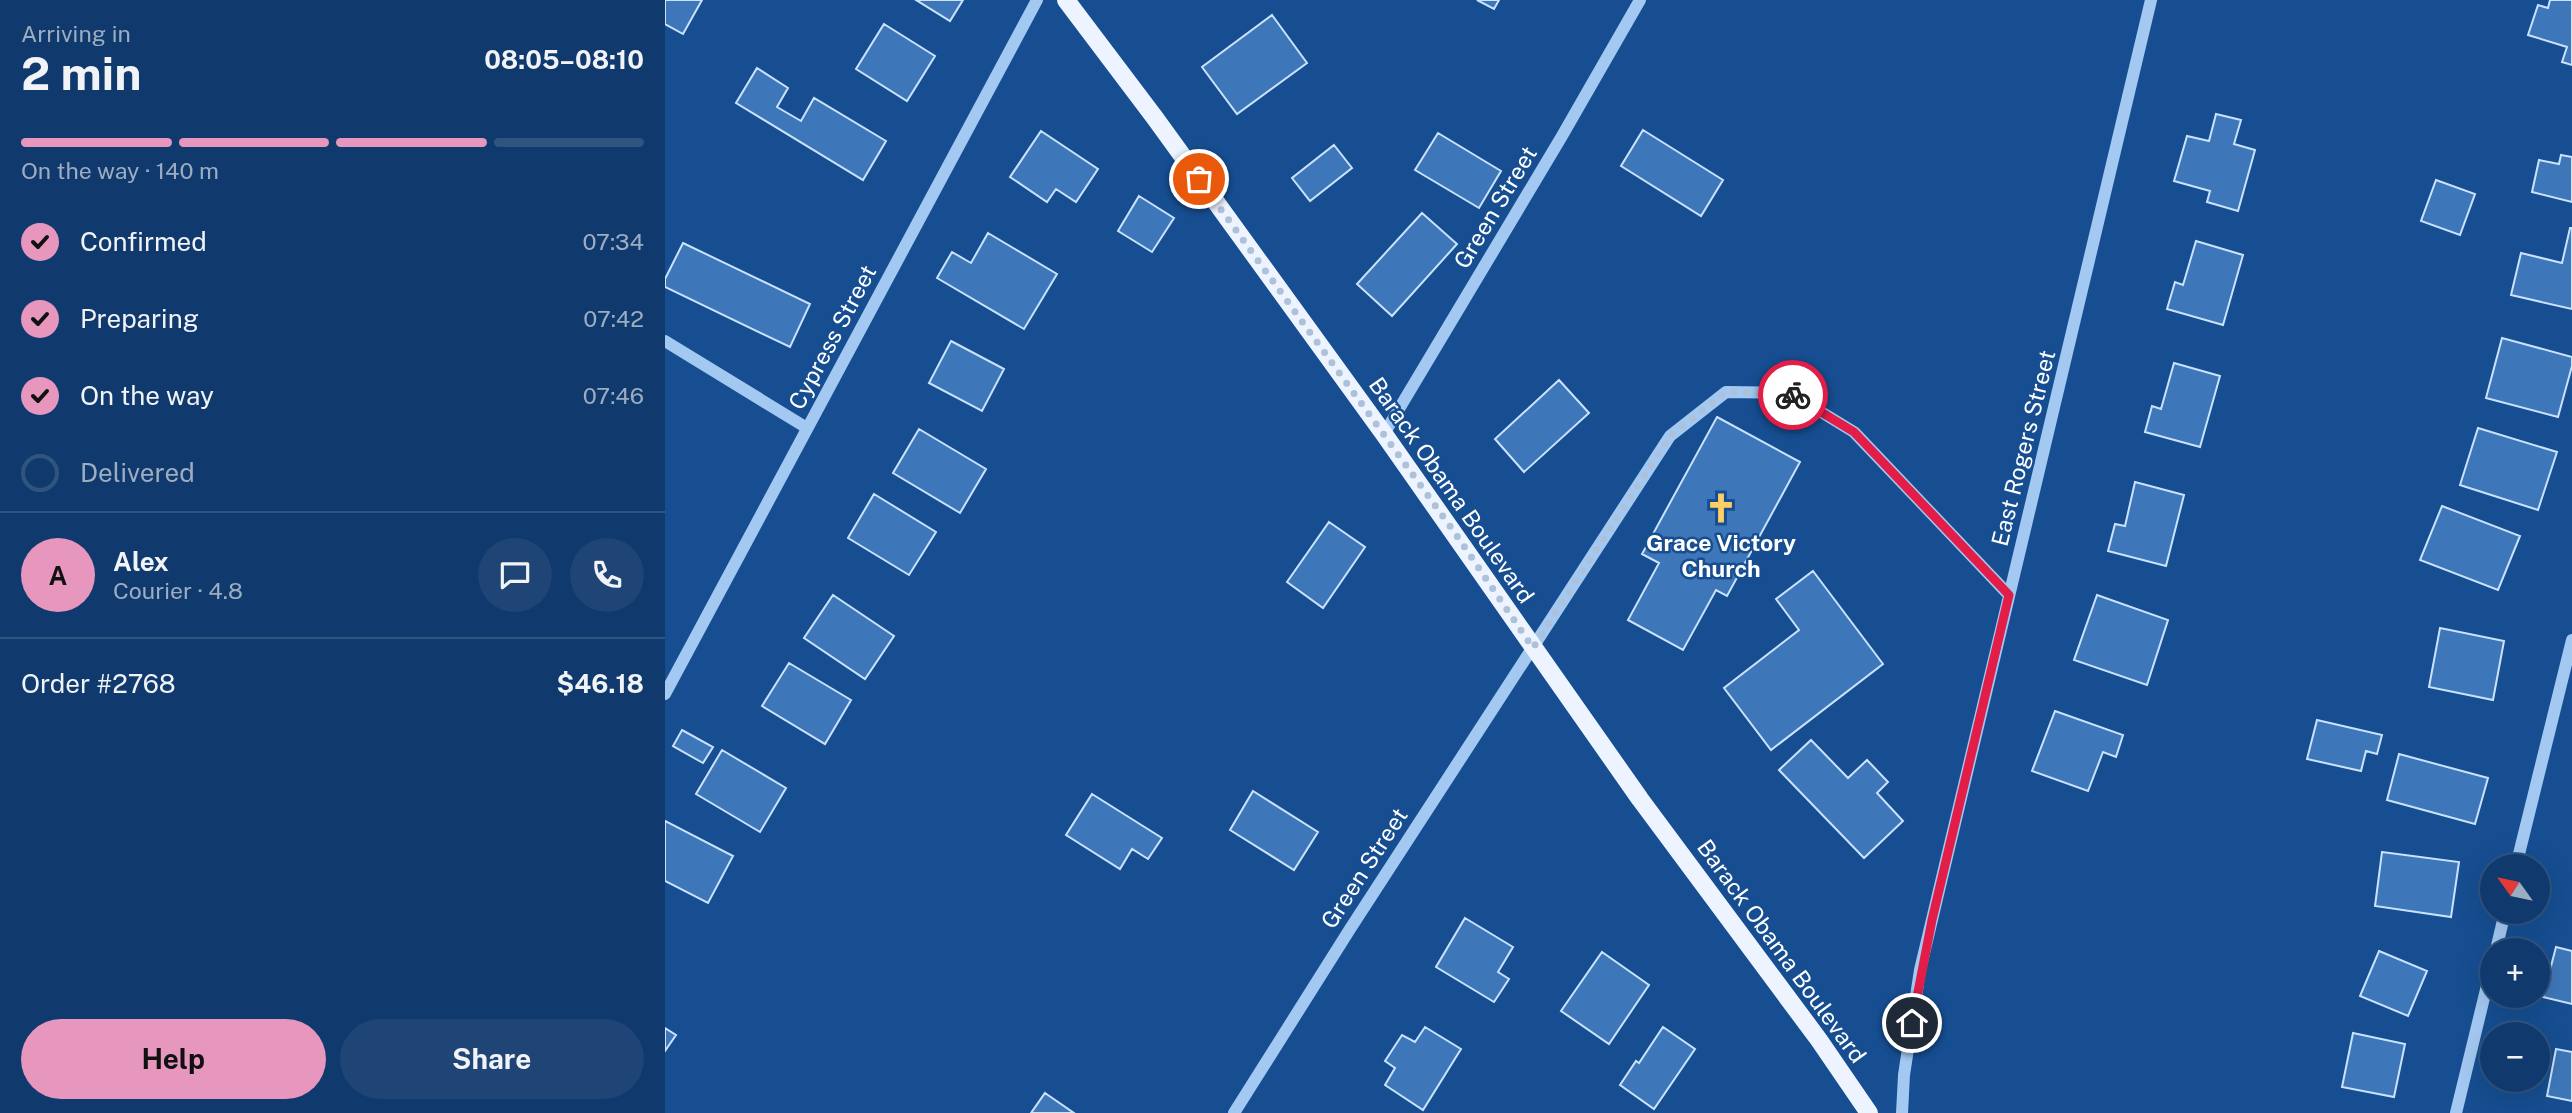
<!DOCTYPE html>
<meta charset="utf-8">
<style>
:root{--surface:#103a6d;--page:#1e4575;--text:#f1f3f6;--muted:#9cadc2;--line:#305480;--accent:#e797bd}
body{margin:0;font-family:"Public Sans",sans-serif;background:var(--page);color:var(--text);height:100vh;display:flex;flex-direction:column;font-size:26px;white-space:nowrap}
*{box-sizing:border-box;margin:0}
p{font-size:23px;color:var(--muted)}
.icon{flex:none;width:38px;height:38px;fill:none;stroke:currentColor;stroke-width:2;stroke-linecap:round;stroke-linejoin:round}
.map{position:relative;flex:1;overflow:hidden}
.side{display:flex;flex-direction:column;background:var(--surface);width:665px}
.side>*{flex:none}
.needle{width:46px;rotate:303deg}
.buttons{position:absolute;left:1815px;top:854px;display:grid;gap:14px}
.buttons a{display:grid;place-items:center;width:70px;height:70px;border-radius:50%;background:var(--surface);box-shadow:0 7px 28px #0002,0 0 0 2px var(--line);font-size:35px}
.pin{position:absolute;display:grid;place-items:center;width:60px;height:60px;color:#fff;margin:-30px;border:4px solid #fff;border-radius:50%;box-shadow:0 2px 7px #0007}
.courier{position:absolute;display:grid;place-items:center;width:70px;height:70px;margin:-35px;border:5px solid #e11d48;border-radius:50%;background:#fff;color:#222;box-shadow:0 2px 9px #0007}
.summary em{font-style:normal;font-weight:700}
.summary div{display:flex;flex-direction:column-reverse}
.summary{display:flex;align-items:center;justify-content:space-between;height:119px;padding:0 21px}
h1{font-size:46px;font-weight:700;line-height:52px}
.bar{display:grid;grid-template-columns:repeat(4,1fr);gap:10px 7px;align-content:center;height:84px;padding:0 21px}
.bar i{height:9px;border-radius:5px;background:var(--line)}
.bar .on{background:var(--accent)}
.bar p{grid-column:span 4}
.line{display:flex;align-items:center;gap:18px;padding:0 21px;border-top:2px solid var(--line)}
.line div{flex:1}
.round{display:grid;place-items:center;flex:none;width:74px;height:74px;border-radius:37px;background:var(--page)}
ol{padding:0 21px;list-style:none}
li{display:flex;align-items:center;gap:21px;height:77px}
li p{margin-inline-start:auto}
li .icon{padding:7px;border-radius:50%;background:var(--accent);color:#111;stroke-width:4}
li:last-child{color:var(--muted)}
li i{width:38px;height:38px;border:4px solid var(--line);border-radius:50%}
.cta{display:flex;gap:14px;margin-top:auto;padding:14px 21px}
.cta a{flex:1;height:80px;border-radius:42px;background:var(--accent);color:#111;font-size:28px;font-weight:700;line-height:80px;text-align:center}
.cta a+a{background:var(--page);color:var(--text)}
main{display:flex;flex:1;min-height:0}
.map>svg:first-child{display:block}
.building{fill:#3e77b9;stroke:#cae2fc;stroke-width:2}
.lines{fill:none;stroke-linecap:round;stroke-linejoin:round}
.minor{stroke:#a3c8f1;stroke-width:12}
.major{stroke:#edf4ff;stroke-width:18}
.done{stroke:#adc1d8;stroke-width:7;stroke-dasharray:0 12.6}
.route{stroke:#e11d48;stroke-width:9}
.labels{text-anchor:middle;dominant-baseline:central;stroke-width:5;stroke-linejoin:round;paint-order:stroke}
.street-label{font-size:23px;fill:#fff;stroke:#164e91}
.poi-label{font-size:23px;font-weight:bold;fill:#fff;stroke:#164e91}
</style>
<main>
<section class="side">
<div class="summary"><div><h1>2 min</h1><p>Arriving in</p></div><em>08:05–08:10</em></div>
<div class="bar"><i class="on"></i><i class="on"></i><i class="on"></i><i></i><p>On the way · 140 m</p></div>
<ol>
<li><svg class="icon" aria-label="check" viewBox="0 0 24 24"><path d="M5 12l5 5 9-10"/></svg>Confirmed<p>07:34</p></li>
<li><svg class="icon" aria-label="check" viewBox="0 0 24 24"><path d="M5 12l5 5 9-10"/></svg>Preparing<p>07:42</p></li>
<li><svg class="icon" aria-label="check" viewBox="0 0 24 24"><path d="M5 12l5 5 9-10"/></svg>On the way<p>07:46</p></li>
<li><i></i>Delivered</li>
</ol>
<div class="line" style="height:126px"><b class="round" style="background:var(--accent);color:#111">A</b><div><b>Alex</b><p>Courier · 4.8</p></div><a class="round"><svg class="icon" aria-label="chat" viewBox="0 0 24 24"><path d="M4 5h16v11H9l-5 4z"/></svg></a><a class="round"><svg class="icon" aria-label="phone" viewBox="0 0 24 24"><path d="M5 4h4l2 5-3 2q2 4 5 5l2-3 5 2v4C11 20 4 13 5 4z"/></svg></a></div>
<div class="line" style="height:91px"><div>Order #2768</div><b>$46.18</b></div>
<div class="cta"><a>Help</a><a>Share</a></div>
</section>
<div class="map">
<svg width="1907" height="1113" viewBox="0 0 1907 1113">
<rect width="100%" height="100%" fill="#164e91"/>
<path class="building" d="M 0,0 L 37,0 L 18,34 L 0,24 Z
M 251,0 L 298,0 L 285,21 Z
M 812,0 L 834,0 L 829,9 Z
M 1885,0 L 1907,0 L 1907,65 L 1897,62 L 1902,47 L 1863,35 L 1873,5 L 1883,8 Z
M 607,15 L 642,63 L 572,114 L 537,67 Z
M 219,24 L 270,56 L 242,101 L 191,69 Z
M 92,68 L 123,88 L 112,107 L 136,121 L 149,98 L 221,141 L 198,180 L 71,103 Z
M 1551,114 L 1576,120 L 1569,144 L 1590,150 L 1573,211 L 1542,202 L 1545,191 L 1509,181 L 1522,136 L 1544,141 Z
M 978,130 L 1058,180 L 1036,216 L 956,166 Z
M 376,131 L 433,169 L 411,202 L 391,189 L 382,202 L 345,177 Z
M 773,133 L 836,171 L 814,208 L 750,170 Z
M 669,145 L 687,168 L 645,201 L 627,178 Z
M 1896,155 L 1907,157 L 1907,202 L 1867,192 L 1874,160 L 1894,164 Z
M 1771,180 L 1810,194 L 1795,235 L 1756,221 Z
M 474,196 L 509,218 L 487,252 L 453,231 Z
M 757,213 L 792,244 L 727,316 L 692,284 Z
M 1905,228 L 1907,228 L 1907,309 L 1846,295 L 1856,253 L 1897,263 Z
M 323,233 L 392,274 L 359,329 L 272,278 L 287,252 L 306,263 Z
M 1531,241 L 1578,255 L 1558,325 L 1502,309 L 1510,282 L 1518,285 Z
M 18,243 L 145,304 L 125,347 L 0,287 L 0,279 Z
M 1837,338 L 1907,357 L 1907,366 L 1893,417 L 1821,398 Z
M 286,341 L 339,369 L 317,411 L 264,383 Z
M 1509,363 L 1555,376 L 1535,447 L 1480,432 L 1487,406 L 1496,409 Z
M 894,380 L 924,413 L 859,472 L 830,439 Z
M 1052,417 L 1135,462 L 1062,596 L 1051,590 L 1018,650 L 963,620 L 994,563 L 977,554 Z
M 1813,428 L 1892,452 L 1873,510 L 1795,485 Z
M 254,429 L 321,469 L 295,513 L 228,473 Z
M 1470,482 L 1519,495 L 1501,566 L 1443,551 L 1450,524 L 1460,526 Z
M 209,494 L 271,532 L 244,575 L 183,538 Z
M 1777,506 L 1855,536 L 1833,590 L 1755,560 Z
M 664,522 L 700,547 L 658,608 L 622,582 Z
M 1148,571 L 1218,664 L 1106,750 L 1059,688 L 1134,630 L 1111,599 Z
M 168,595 L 229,636 L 200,679 L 139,638 Z
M 1432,595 L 1503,620 L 1482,685 L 1409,660 Z
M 1775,628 L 1839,641 L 1828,700 L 1764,687 Z
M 124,663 L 186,700 L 160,744 L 97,706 Z
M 1390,711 L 1458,735 L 1451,757 L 1438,752 L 1423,791 L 1367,771 Z
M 1652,720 L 1717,735 L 1712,754 L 1701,751 L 1696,771 L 1642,759 Z
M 17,730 L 48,747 L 38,763 L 8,746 Z
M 1146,740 L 1183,778 L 1202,760 L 1223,782 L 1212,793 L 1238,821 L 1199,858 L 1114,770 Z
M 57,750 L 121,788 L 95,832 L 31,794 Z
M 1734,754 L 1823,778 L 1810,824 L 1722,800 Z
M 588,791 L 653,832 L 629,870 L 565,830 Z
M 427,794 L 497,838 L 483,859 L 467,849 L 455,869 L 401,835 Z
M 0,821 L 68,856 L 43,903 L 0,881 Z
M 1717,852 L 1794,862 L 1786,917 L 1710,906 Z
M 800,918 L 848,947 L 833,972 L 844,979 L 829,1002 L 771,967 Z
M 1891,947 L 1907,951 L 1907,1004 L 1878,997 Z
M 1714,951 L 1762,971 L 1743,1016 L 1695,996 Z
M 937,952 L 984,985 L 944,1044 L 896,1011 Z
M 760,1027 L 796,1049 L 758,1110 L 720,1085 L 730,1068 L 720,1061 L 737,1035 L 750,1042 Z
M 998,1027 L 1030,1049 L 989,1109 L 955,1085 L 971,1061 L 974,1063 Z
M 0,1028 L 11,1035 L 0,1051 Z
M 1688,1033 L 1740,1044 L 1729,1097 L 1677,1087 Z
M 1891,1049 L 1907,1052 L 1907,1101 L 1882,1096 Z
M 380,1093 L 409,1113 L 366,1113 Z"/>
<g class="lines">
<path class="minor" d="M 0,341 L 142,428
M 719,434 L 897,136 L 975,0
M 0,694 L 372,0
M 1851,866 L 1907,640
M 1831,950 L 1840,912
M 569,1113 L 685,929 L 1005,436 L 1061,392 L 1125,393 L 1189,432 L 1344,595
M 1237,1113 L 1239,1075 L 1255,970 L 1486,0
M 1791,1113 L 1827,965"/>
<path class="major" d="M 401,0 L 490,118 L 719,434 L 975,799 L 1154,1040 L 1204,1113"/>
</g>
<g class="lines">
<path class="done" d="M 534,179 L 790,533 L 868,648 L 1005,436 L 1061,392 L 1125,393 L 1128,395"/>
<path class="route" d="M 1128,395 L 1189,432 L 1344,595 L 1267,920 L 1247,1023"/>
</g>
<defs>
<g id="church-bare" transform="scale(2.415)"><path d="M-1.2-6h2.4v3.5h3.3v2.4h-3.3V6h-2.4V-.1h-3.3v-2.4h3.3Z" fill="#ffcf63" stroke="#164e91" stroke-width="2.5" paint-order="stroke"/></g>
</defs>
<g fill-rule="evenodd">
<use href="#church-bare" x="1056" y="508"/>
</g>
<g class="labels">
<g class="street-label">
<text transform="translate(830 207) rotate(-59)">Green Street</text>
<text transform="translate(167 337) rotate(-62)">Cypress Street</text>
<text transform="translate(1358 448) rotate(-76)">East Rogers Street</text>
<text transform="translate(787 490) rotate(55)">Barack Obama Boulevard</text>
<text transform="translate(699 868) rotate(-57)">Green Street</text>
<text transform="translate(1117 951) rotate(54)">Barack Obama Boulevard</text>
</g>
<g class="poi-label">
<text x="1056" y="542">Grace Victory<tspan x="1056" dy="26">Church</tspan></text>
</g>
</g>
</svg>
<div class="buttons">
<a><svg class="needle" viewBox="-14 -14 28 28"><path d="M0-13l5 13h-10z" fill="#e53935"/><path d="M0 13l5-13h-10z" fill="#9cadc2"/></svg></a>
<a>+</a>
<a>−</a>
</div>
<div class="pin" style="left:534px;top:179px;background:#ea580c"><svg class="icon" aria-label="bag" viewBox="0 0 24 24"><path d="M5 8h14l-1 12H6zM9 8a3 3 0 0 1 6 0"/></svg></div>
<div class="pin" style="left:1247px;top:1023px;background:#1f2937"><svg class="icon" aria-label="home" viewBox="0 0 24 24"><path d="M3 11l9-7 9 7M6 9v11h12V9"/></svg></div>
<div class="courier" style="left:1128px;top:395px"><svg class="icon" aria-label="bike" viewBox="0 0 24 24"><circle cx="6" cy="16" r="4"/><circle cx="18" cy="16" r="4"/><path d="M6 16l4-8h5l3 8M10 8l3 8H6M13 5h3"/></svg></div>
</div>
</main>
